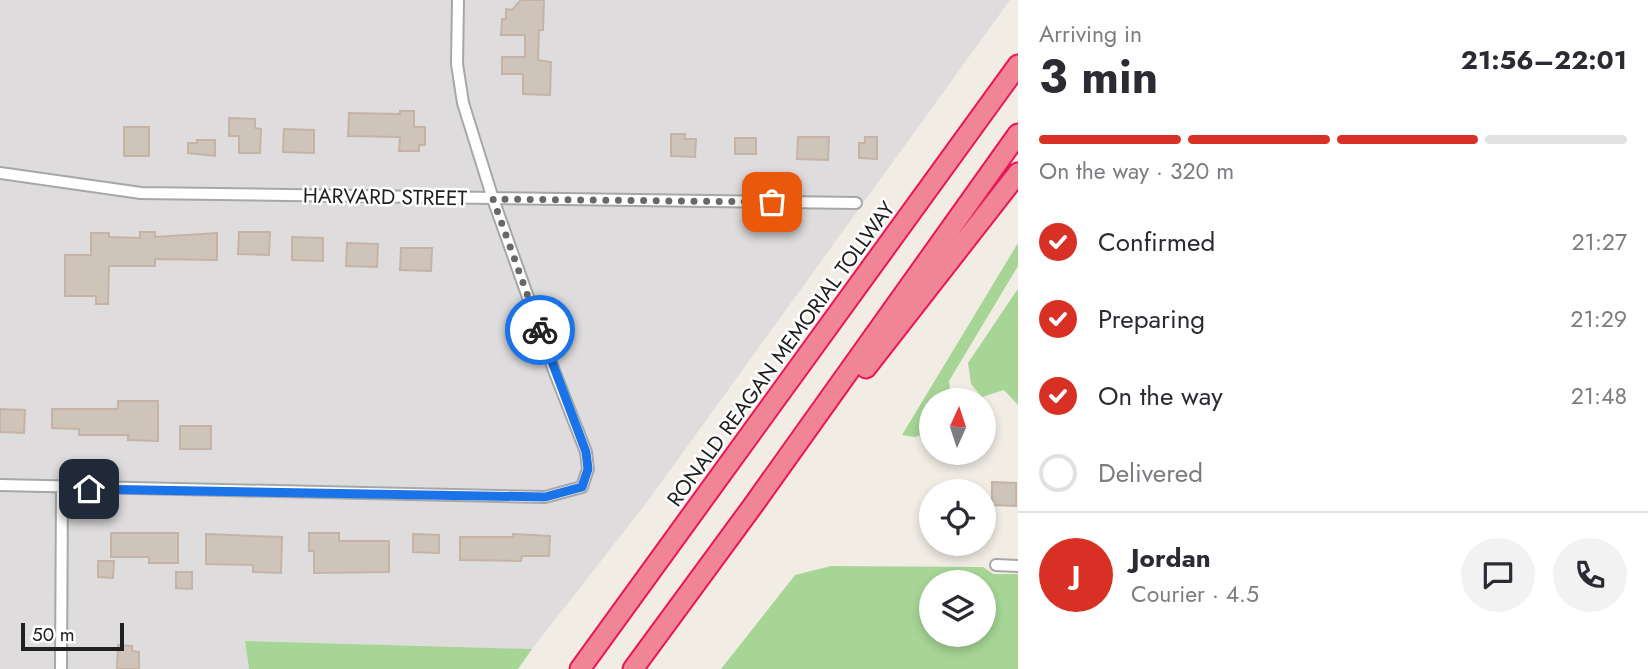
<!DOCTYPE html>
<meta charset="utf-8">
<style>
:root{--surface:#fff;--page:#f2f2f3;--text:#2b2b33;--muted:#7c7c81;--line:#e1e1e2;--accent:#d93025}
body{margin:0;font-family:Jost,sans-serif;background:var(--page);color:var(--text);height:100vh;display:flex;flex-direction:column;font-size:26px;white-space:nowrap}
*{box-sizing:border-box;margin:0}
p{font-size:23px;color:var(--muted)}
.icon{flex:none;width:38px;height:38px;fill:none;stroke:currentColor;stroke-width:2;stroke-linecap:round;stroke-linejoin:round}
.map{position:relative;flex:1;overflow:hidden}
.details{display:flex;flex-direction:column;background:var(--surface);width:630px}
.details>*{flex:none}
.needle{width:46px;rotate:3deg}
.tools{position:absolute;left:919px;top:388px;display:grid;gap:14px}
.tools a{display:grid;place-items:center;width:77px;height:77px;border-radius:50%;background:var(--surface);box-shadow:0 4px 10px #0003;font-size:35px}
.scale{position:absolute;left:21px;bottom:18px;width:103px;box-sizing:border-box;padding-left:7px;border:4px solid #202020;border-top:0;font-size:19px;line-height:24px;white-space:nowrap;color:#202020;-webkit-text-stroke:5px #fff;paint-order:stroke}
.pin{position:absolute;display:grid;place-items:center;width:60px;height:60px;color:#fff;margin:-30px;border-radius:14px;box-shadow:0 4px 10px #0006}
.courier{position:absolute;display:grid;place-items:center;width:70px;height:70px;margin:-35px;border:5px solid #1a73e8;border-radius:50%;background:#fff;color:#222;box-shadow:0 2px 9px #0007}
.summary em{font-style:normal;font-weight:700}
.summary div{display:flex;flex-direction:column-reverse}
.summary{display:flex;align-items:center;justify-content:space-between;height:119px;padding:0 21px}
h1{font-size:46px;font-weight:700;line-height:52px}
.bar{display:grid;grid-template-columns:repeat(4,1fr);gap:10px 7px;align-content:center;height:84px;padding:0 21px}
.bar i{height:9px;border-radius:5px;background:var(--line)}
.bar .on{background:var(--accent)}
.bar p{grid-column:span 4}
.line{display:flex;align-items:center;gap:18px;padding:0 21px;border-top:2px solid var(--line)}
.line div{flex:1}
.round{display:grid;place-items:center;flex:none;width:74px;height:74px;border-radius:37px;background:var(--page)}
ol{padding:0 21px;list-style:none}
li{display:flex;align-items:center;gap:21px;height:77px}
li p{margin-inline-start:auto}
li .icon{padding:7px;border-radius:50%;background:var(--accent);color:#fff;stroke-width:4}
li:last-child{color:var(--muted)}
li i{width:38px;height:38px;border:4px solid var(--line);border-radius:50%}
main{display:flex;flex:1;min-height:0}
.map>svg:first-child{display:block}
.residential{fill:#dedcdc}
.forest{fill:#a6d595;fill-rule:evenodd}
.building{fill:#cec4ba;stroke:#c5b4a6;stroke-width:2}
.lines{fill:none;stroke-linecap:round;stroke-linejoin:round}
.minor-casing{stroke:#a7a7a7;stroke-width:14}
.motorway-casing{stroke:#ed1457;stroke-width:23}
.minor{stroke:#fff;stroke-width:10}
.motorway{stroke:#f08596;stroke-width:19}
.done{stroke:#696865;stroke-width:7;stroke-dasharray:0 12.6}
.route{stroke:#1a73e8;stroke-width:9}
.labels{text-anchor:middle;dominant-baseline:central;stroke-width:5;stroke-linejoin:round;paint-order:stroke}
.street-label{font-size:21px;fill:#202020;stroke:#fff}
</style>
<main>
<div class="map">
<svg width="1018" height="669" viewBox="0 0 1018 669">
<rect width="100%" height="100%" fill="#f1ede5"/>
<path class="residential" d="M 0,0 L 1010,0 L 647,502 L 532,649 L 245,641 L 249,669 L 0,669 Z"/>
<path class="forest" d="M 1018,243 L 1018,266 L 949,381 L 951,401 L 931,401 L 931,432 L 915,437 L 902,435 Z
M 1017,290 L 1018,290 L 1018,405 L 1004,390 L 982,397 L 971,384 L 968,363 Z
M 831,566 L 983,567 L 993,574 L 1018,574 L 1018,669 L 721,669 L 795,575 ZM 931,583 L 984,583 L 984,635 L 931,635 Z
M 245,641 L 532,649 L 518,669 L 249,669 Z"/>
<path class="building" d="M 521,0 L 544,0 L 543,30 L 539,30 L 538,60 L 551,62 L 550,95 L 523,94 L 523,74 L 502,74 L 502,57 L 525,57 L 525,35 L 501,35 L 502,19 L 506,19 L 506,9 L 512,10 Z
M 400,111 L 414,111 L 414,127 L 425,127 L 425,145 L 419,145 L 419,151 L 399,151 L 400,137 L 348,136 L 349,113 L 400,114 Z
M 229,118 L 255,119 L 255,128 L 261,129 L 260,153 L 239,153 L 239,136 L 229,136 Z
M 124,127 L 149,127 L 149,156 L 124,156 Z
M 284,129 L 314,130 L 314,153 L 283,152 Z
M 671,134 L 685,134 L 685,139 L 696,139 L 695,157 L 671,156 Z
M 798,137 L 829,137 L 828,160 L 797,159 Z
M 865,137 L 877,137 L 877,159 L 859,158 L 859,143 L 865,143 Z
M 735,138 L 756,138 L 756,154 L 735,154 Z
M 197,140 L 215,140 L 215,156 L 188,153 L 188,143 L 197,143 Z
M 140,232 L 155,232 L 155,237 L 217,233 L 217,260 L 155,259 L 155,266 L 109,266 L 108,304 L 96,304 L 96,296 L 65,296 L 65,255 L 91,255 L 91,233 L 109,233 L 109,237 L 140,238 Z
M 239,232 L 270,232 L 269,255 L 238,254 Z
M 292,237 L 323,238 L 323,261 L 292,260 Z
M 347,243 L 378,244 L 377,267 L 346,266 Z
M 401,248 L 432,248 L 431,271 L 400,270 Z
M 118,401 L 158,401 L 158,441 L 128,440 L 128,435 L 79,435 L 79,429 L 52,428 L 52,409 L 118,409 Z
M 0,409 L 25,410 L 24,433 L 0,432 Z
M 180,426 L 211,426 L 211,449 L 180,449 Z
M 992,482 L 1016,483 L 1016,506 L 992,505 Z
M 111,533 L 178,533 L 178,563 L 149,563 L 149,557 L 111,557 Z
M 309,533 L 339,533 L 339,541 L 389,541 L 389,572 L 314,573 L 314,551 L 309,551 Z
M 206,534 L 282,537 L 281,573 L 253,572 L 253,565 L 206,564 Z
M 413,534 L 439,535 L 439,553 L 413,552 Z
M 513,534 L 550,536 L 549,556 L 522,556 L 521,561 L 460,560 L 460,537 L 513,537 Z
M 98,561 L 114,561 L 113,578 L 98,577 Z
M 176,572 L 192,572 L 192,589 L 176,588 Z
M 118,645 L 132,646 L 132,651 L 139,652 L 139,669 L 117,669 Z"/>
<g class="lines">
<g class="minor-casing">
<path id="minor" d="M 0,173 L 141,193 L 856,203
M 0,485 L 545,497 L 582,487 L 588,469 L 586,452 L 555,373 L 493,199 L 463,103 L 457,64 L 458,0
M 996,565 L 1018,566
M 61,669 L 62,488"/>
</g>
<g class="motorway-casing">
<path id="motorway" d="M 866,368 L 1018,173
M 580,669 L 1018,65
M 633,669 L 752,507 L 1018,134"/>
</g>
<use href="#minor" class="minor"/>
<use href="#motorway" class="motorway"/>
</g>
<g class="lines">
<path class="done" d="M 540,330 L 493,199 L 772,202"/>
<path class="route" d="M 89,489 L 545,497 L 582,487 L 588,469 L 586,452 L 540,330"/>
</g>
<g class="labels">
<g class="street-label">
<text transform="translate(385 197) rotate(1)">HARVARD STREET</text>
<text transform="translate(781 354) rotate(-54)">RONALD REAGAN MEMORIAL TOLLWAY</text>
</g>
</g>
</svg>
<div class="tools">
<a><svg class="needle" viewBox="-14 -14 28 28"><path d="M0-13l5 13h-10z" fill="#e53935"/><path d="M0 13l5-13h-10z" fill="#7c7c81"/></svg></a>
<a><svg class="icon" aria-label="locate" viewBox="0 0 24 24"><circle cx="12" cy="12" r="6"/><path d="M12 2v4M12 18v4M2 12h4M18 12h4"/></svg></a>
<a><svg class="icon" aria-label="layers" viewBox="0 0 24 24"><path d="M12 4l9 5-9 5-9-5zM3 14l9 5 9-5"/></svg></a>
</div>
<div class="scale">50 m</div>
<div class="pin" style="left:772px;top:202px;background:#ea580c"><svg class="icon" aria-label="bag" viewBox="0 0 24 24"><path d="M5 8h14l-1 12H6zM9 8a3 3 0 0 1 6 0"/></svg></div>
<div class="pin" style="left:89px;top:489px;background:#1f2937"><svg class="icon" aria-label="home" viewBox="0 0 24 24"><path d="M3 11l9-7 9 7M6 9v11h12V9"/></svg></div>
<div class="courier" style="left:540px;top:330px"><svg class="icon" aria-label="bike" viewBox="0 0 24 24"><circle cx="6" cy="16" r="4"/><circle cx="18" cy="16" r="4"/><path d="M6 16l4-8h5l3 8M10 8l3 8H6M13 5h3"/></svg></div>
</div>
<section class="details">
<div class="summary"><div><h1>3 min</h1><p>Arriving in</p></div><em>21:56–22:01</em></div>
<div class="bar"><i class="on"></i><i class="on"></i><i class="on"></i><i></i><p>On the way · 320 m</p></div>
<ol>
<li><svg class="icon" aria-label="check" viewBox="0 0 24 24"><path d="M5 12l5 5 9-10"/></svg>Confirmed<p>21:27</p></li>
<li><svg class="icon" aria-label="check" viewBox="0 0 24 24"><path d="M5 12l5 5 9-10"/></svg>Preparing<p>21:29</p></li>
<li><svg class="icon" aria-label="check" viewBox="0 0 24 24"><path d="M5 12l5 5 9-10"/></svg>On the way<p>21:48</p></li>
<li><i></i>Delivered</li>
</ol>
<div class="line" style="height:126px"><b class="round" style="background:var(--accent);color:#fff">J</b><div><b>Jordan</b><p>Courier · 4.5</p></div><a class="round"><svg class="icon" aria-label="chat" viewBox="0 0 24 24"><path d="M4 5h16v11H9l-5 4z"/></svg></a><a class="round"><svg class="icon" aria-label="phone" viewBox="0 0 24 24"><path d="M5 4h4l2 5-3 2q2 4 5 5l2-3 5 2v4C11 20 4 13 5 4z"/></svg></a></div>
</section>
</main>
